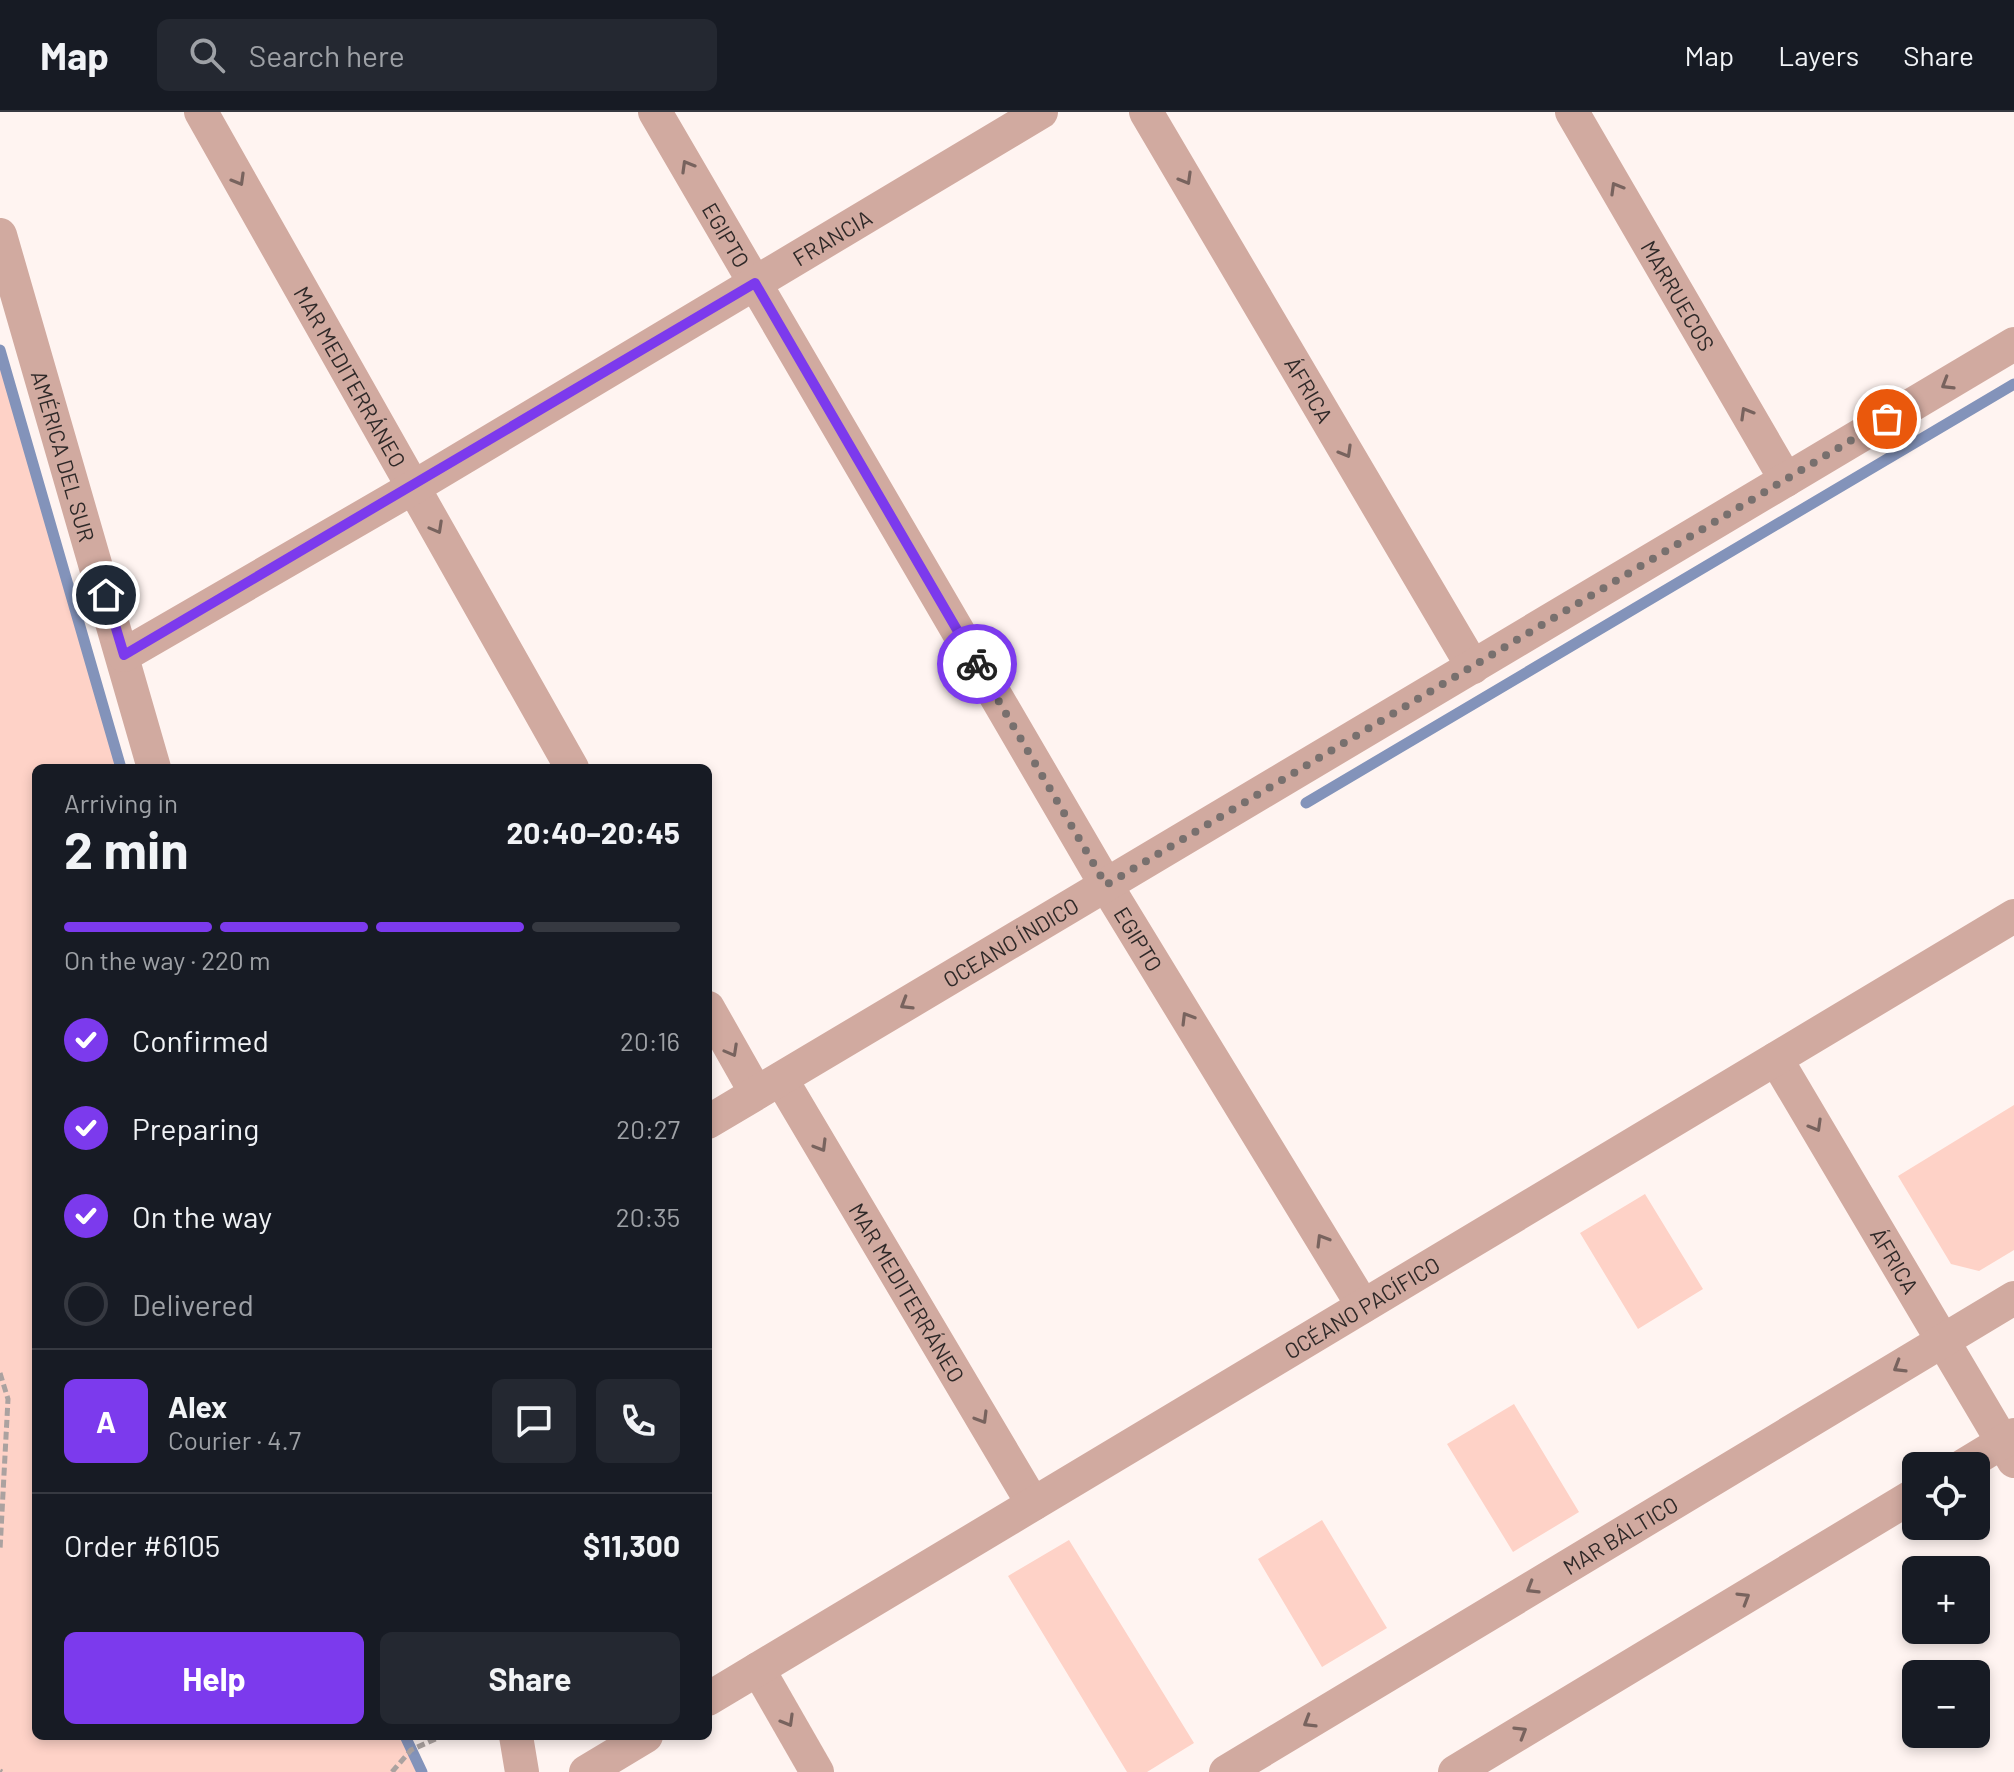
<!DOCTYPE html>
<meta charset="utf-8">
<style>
:root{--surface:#171b24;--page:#242831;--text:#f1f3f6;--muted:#9ea1a6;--line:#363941;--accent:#7c3aed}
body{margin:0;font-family:Barlow,sans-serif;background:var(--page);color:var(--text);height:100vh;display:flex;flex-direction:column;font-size:30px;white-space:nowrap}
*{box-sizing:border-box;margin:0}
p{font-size:26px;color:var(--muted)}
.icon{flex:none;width:44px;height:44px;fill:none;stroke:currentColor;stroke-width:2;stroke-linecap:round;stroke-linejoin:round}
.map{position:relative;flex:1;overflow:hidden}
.panel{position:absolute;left:32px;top:652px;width:680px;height:976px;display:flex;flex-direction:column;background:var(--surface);border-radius:12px;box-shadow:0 4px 12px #0003}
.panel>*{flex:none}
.buttons{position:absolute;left:1902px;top:1340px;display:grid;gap:16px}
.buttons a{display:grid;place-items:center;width:88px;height:88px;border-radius:12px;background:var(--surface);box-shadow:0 4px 12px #0003;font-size:40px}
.pin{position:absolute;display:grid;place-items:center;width:68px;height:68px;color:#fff;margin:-34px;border:4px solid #fff;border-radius:50%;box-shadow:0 2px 8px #0007}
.courier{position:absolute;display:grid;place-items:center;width:80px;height:80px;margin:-40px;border:6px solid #7c3aed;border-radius:50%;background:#fff;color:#222;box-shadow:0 2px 10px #0007}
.head em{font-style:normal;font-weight:700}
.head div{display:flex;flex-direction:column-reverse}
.head{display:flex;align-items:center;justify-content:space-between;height:136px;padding:0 32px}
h1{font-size:52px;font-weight:700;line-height:60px}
.bar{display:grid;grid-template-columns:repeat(4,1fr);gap:12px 8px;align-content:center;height:96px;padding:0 32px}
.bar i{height:10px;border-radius:6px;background:var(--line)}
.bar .on{background:var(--accent)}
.bar p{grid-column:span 4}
.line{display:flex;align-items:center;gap:20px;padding:0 32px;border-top:2px solid var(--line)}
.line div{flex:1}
.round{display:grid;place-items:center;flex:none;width:84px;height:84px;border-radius:12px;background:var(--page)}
ol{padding:0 32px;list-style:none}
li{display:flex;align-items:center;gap:24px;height:88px}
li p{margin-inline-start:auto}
li .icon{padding:8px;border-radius:50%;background:var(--accent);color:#fff;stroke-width:4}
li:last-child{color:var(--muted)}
li i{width:44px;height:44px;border:4px solid var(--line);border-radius:50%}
.primary-button{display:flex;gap:16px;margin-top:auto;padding:16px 32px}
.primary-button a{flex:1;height:92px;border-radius:12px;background:var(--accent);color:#fff;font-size:32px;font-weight:700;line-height:92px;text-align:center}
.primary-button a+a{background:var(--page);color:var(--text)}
header{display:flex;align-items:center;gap:48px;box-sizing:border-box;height:112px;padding:0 40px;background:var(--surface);border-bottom:2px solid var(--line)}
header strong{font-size:38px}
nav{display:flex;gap:44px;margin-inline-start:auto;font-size:28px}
.search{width:560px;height:72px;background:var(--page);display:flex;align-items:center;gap:20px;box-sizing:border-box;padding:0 28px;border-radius:12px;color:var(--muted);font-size:30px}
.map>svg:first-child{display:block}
.green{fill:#fed2c7}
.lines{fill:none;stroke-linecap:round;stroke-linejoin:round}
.stream{stroke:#8393ba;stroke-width:11}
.path{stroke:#aba2a0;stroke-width:5;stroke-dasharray:8 4;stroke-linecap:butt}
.minor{stroke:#d1aaa0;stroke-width:34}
.oneway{stroke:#78635e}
.done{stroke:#78706e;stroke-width:8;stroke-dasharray:0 14.4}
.route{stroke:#7c3aed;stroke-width:10}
.labels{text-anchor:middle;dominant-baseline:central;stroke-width:8;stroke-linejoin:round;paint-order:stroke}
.street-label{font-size:22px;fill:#2f2928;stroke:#fff}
</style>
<header>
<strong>Map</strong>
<div class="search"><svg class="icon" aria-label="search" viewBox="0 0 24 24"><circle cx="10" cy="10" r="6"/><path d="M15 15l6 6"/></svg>Search here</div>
<nav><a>Map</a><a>Layers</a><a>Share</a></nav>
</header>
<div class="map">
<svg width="2014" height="1660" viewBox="0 0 2014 1660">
<rect width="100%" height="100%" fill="#fff4f1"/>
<path class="green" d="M 0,238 L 121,656 L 36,656 L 36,1624 L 405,1624 L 422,1660 L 0,1660 Z
M 2014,993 L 2014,1138 L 1979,1159 L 1951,1152 L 1898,1064 Z
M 1645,1082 L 1703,1177 L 1638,1217 L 1580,1121 Z
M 1514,1292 L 1579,1400 L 1513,1440 L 1447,1332 Z
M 1322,1408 L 1387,1516 L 1322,1555 L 1258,1447 Z
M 1069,1428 L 1194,1631 L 1147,1660 L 1127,1660 L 1008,1464 Z"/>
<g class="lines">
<path class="stream" d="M 0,238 L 121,656
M 1306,691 L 2014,272
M 405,1624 L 422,1660"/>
<path class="path" d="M 0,1261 L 8,1287 L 0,1438
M 0,1659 L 2,1660
M 392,1660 L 411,1638 L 442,1624"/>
<g class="minor">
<path id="s1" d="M 201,0 L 572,656"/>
<path id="s2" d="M 655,0 L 1106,773 L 1363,1194"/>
<path id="s3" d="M 1146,0 L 1473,555"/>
<path id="s4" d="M 1572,0 L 1786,368"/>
<path id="s5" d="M 0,123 L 154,656"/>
<path id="s6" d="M 124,543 L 414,375 L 1041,0"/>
<path d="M 708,896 L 756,981"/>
<path id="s7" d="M 1776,947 L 2014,1349"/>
<path id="s8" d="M 781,967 L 1033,1392"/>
<path id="s9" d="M 708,1010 L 2014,232"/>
<path d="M 1963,1354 L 2014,1323"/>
<path d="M 758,1557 L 817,1660"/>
<path id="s10" d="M 708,1587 L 2014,804"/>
<path d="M 516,1624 L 522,1660"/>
<path d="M 586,1660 L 646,1624"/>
<path id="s11" d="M 1226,1660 L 2014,1186"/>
<path d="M 1455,1660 L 1916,1382"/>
</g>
</g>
<defs><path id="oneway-chevron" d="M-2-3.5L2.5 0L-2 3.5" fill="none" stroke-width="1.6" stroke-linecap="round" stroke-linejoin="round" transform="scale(2)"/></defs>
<g class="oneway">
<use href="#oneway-chevron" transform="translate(687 54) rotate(-120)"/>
<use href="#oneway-chevron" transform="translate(1186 67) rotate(60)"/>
<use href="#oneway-chevron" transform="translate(239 68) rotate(60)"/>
<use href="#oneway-chevron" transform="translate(1616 76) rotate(-120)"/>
<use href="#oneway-chevron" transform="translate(1947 272) rotate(149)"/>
<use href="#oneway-chevron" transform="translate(1746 301) rotate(-120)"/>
<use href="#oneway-chevron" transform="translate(1346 340) rotate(60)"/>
<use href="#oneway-chevron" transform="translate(437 416) rotate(61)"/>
<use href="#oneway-chevron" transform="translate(906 892) rotate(149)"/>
<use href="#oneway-chevron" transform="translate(1187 906) rotate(-121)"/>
<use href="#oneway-chevron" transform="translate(732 939) rotate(61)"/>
<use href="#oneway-chevron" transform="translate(1816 1014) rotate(60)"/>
<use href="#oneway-chevron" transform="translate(821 1034) rotate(59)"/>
<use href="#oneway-chevron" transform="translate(1322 1128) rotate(-121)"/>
<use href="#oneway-chevron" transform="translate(1899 1255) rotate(149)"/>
<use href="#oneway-chevron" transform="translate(982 1306) rotate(59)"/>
<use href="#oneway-chevron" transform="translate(1532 1476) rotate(149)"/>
<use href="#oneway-chevron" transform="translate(1744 1486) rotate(-31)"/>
<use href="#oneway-chevron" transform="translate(788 1609) rotate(60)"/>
<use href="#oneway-chevron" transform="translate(1309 1610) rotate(149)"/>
<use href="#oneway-chevron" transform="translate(1521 1620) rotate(-31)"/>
</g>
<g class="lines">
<path class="done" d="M 977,552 L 1106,773 L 1887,307"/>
<path class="route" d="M 106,483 L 124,543 L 755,171 L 977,552"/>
</g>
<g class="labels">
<g class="street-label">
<text stroke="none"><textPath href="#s2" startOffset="142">EGIPTO</textPath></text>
<text stroke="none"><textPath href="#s6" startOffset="822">FRANCIA</textPath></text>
<text stroke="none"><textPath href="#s4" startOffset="212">MARRUECOS</textPath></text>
<text stroke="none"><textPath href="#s1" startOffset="304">MAR MEDITERRÁNEO</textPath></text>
<text stroke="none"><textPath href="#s3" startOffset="322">ÁFRICA</textPath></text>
<text stroke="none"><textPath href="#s5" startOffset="230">AMÉRICA DEL SUR</textPath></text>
<text stroke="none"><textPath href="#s2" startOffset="958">EGIPTO</textPath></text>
<text stroke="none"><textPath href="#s9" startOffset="352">OCEANO ÍNDICO</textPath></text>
<text stroke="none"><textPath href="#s7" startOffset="234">ÁFRICA</textPath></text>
<text stroke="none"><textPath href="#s8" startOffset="248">MAR MEDITERRÁNEO</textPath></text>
<text stroke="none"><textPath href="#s10" startOffset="762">OCÉANO PACÍFICO</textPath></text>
<text stroke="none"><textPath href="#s11" startOffset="460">MAR BÁLTICO</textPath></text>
</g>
</g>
</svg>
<div class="buttons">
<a><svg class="icon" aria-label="locate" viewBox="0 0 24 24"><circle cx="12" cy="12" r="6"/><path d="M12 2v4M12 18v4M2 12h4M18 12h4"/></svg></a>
<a>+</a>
<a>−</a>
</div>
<div class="pin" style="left:1887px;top:307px;background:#ea580c"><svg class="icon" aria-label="bag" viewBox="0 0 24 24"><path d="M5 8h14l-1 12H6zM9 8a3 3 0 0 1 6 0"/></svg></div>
<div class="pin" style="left:106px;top:483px;background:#1f2937"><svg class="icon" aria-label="home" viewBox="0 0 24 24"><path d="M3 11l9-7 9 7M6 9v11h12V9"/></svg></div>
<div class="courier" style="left:977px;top:552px"><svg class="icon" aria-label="bike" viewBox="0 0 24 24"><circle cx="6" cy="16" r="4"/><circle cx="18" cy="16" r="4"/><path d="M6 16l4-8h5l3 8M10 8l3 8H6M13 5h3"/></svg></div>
<section class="panel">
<div class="head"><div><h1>2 min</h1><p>Arriving in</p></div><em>20:40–20:45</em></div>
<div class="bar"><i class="on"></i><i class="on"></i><i class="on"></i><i></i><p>On the way · 220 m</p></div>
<ol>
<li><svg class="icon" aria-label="check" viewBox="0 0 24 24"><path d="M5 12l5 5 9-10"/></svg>Confirmed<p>20:16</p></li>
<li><svg class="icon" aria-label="check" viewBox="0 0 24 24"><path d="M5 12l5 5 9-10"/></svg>Preparing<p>20:27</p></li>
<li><svg class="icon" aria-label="check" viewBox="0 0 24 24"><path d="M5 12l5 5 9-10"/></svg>On the way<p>20:35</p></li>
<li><i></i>Delivered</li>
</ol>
<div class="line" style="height:144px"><b class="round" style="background:var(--accent);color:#fff">A</b><div><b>Alex</b><p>Courier · 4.7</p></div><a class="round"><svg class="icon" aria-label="chat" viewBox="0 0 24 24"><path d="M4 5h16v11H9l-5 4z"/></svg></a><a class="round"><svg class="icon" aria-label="phone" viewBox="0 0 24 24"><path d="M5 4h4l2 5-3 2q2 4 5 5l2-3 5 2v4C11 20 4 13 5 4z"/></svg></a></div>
<div class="line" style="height:104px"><div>Order #6105</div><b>$11,300</b></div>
<div class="primary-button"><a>Help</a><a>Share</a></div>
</section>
</div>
